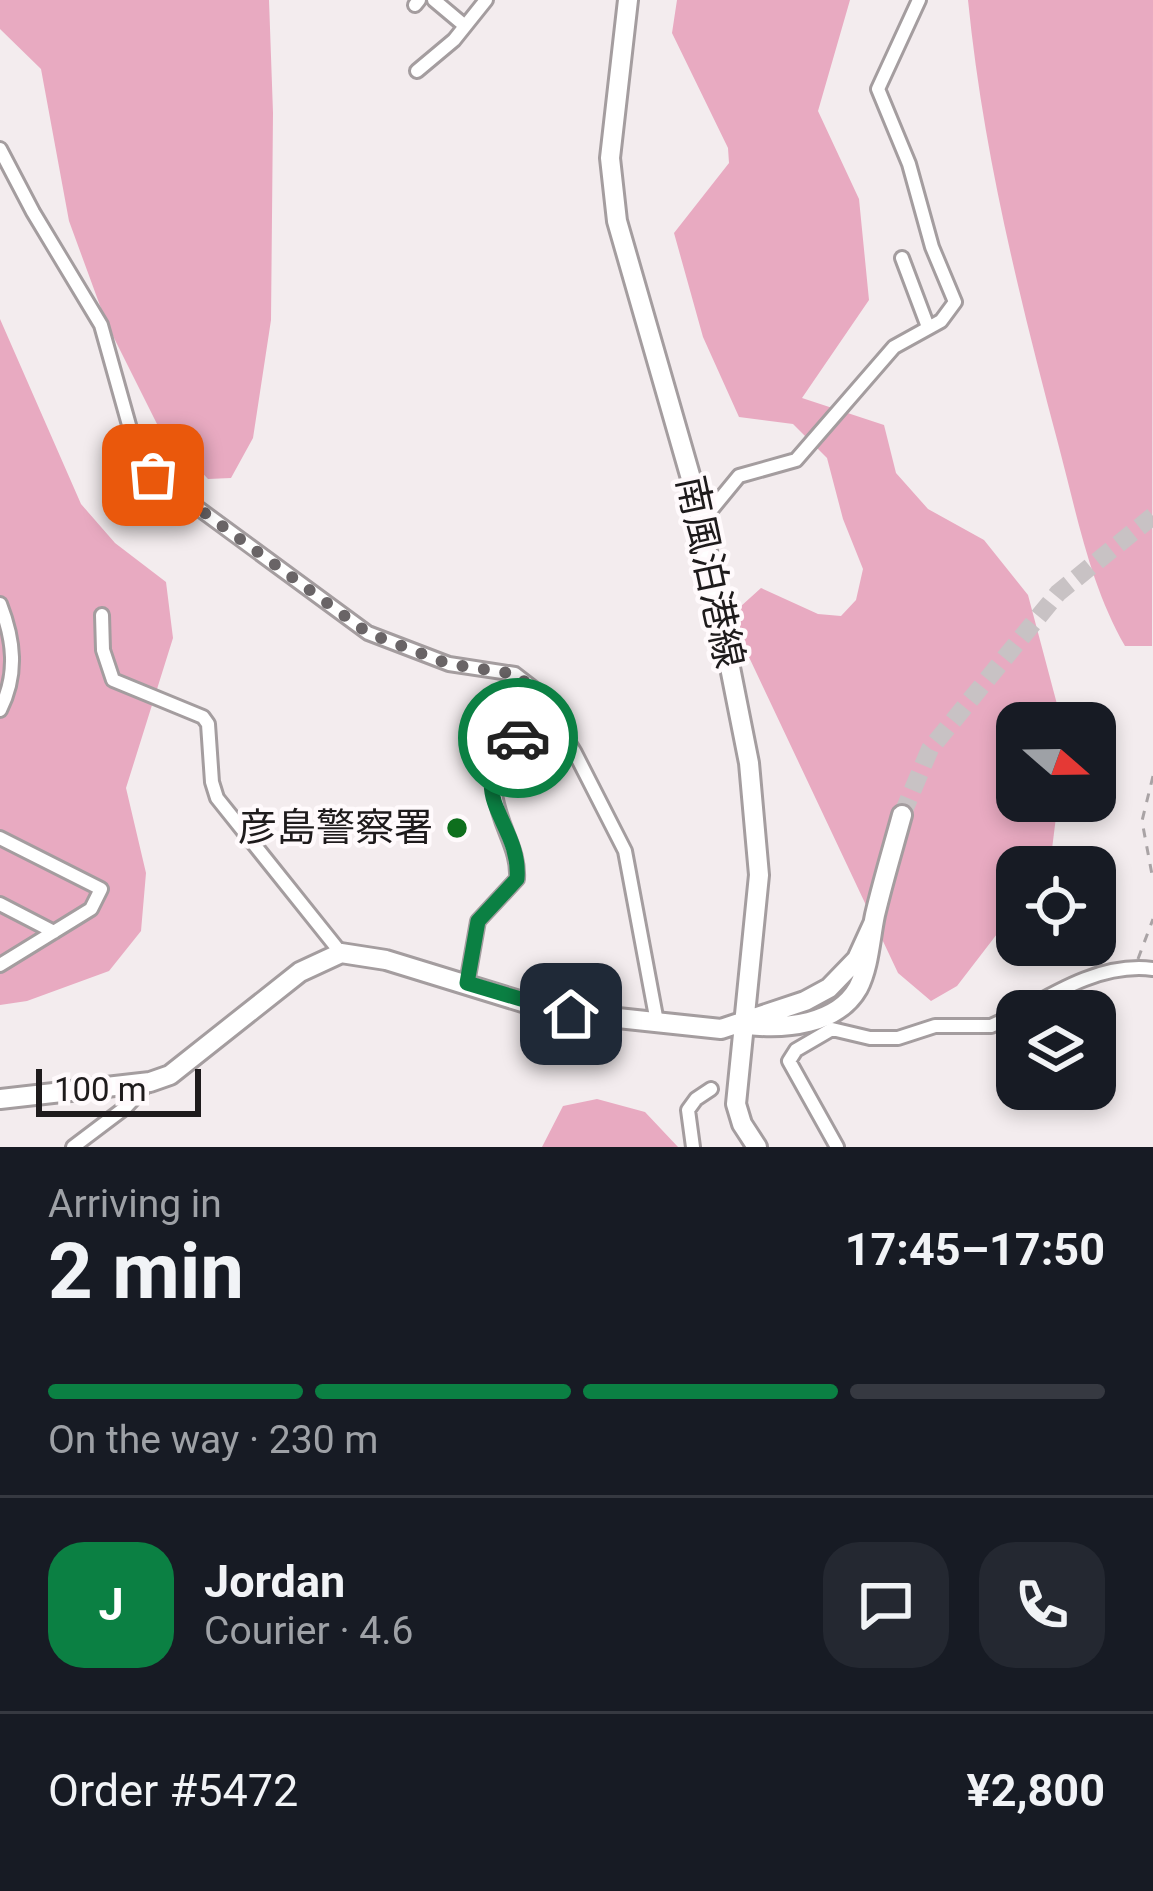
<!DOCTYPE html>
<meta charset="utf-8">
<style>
:root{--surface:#171b24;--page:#242831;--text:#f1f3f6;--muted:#9ea1a6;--line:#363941;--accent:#0b8043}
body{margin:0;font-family:Roboto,"Noto Sans JP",sans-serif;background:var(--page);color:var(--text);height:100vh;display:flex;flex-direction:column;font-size:45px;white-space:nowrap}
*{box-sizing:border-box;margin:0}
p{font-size:39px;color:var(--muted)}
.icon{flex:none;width:66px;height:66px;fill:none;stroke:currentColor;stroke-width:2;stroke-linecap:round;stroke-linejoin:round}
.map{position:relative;height:1147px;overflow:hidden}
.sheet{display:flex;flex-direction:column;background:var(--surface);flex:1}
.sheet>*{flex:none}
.needle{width:78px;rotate:110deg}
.tools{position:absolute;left:996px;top:702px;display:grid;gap:24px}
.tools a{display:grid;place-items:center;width:120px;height:120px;border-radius:24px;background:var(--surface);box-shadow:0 6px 18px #0003;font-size:60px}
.scale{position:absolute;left:36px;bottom:30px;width:165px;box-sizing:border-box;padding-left:12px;border:6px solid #1e1b1c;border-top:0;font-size:33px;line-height:42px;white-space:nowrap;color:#1e1b1c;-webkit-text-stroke:9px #fffafc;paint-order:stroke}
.pin{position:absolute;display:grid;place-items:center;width:102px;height:102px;color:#fff;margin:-51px;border-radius:24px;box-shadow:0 6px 18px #0006}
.courier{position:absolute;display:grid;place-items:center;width:120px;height:120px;margin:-60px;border:9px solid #0b8043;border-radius:50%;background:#fff;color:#222;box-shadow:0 3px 15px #0007}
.head em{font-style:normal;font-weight:700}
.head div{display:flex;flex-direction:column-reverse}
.head{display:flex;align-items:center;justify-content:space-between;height:204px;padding:0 48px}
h1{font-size:78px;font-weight:700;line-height:90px}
.bar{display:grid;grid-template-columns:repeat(4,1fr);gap:18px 12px;align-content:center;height:144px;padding:0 48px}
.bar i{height:15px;border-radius:9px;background:var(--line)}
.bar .current{background:var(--accent)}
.bar p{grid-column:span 4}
.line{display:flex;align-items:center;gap:30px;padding:0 48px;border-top:3px solid var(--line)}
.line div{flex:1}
.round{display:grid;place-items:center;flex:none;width:126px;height:126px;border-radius:36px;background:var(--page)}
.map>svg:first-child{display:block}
.green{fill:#e8aac1}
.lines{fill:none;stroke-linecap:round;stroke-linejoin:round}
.secondary-tunnel{stroke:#c8c2c4;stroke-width:18;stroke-dasharray:18 9;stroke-linecap:butt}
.street-casing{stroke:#a49d9f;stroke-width:18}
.secondary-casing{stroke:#a49d9f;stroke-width:24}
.path{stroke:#a9a3a5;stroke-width:3;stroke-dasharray:9 9;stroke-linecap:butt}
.street{stroke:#fff;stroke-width:12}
.secondary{stroke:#fff;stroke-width:18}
.done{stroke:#696466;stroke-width:12;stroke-dasharray:0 21.6}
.route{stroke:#0b8043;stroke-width:15}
.poi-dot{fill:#0e6f1d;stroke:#fffafc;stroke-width:4.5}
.labels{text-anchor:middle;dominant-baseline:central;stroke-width:9;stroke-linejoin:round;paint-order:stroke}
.street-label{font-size:39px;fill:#1e1b1c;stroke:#fffafc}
.poi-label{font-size:39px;fill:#1e1b1c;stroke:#fffafc;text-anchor:end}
</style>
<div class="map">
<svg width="1153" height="1147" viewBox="0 0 1153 1147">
<rect width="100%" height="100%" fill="#f3ecee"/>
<path class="green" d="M 0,0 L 269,0 L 273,113 L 271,320 L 253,438 L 231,478 L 208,479 L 157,424 L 106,322 L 69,221 L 41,69 L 0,29 Z
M 677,0 L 850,0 L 818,111 L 859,199 L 869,300 L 802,398 L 884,425 L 896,473 L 928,509 L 984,540 L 1028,595 L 1062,723 L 1017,723 L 1017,801 L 1058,801 L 1050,865 L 1017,867 L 1017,908 L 957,986 L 931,1001 L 898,973 L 740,638 L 740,607 L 761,588 L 818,614 L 841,616 L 856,600 L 863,569 L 843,519 L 827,458 L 793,424 L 739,417 L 703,337 L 674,233 L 729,163 L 728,148 L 672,33 Z
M 968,0 L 1153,0 L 1152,646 L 1125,646 C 1090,585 1077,515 1059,447 C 1020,300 983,152 968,0 Z
M 0,319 L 81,504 L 115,543 L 166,582 L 173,638 L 126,788 L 146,873 L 141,931 L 109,971 L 27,1001 L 0,1005 Z
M 597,1099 L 645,1112 L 678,1147 L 542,1147 L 563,1106 Z"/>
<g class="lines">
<path class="secondary-tunnel" d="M 902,815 L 930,749 L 1058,593 L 1153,516"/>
<g class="street-casing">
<path id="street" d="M 434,0 L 465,26
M 415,5 L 419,0
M 417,71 L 454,40 L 486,0
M 0,149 L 33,212 L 101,325 L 136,450 L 153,475 L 368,633 L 449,664 L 515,674 L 537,691 L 575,753 L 625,851 L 657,1022
M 902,258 L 928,327
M 702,521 L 739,476 L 796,460 L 894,347 L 941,321 L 955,302 L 932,247 L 909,164 L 878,89 L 919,0
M 0,604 C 14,640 18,674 0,710
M 102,615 L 103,650 L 113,680 L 203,717 L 208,724 L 212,782 L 217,798 L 341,953
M 0,838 L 101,889 L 91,909 L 0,965
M 0,904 L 54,932
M 467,983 L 478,921 L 517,879 C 518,862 513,849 507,834 C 480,766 495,751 550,710
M 1022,1011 C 1062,988 1106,963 1153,969
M 73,1147 L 126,1107 L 149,1082
M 693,1147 L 688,1110 L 696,1099 L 711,1089
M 837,1147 L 789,1061 L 796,1050 L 832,1029 L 870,1038 L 898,1038 L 935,1026 L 991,1026 L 1017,1014"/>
</g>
<g class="secondary-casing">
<path id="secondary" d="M 628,0 L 610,158 L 617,221 L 696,496 L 749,763 L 759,875 L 736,1104 L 742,1124 L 757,1147
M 748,1025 C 785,1029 837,1025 858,988 C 869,967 870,939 875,915 C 883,881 893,848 902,815
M 0,1099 L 150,1082 L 170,1075 L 300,972 L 341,953 L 386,960 L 552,1011 L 721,1029 L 805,1001 L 829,988 L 857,959 L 873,924"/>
</g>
<path class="path" d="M 1153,776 L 1142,821 L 1153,880
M 1138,959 L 1153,919"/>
<use href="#street" class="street"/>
<use href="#secondary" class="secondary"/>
</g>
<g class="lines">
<path class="done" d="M 153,475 L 368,633 L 449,664 L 515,674 L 536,691 L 550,710 L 518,738"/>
<path class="route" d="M 518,738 C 456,793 522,820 517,879 L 478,921 L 467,983 L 571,1014"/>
</g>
<circle class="poi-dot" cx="457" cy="828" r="12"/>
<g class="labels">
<g class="street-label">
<text transform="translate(710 572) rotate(78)">南風泊港線</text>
</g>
<g class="poi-label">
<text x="433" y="828">彦島警察署</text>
</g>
</g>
</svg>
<div class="tools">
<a><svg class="needle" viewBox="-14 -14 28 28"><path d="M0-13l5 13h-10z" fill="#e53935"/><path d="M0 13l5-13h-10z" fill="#9ea1a6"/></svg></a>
<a><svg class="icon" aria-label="locate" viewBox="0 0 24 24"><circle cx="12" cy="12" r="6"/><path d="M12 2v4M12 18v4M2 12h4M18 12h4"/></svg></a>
<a><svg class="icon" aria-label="layers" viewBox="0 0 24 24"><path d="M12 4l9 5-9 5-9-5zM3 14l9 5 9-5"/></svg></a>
</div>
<div class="scale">100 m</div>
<div class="pin" style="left:153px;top:475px;background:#ea580c"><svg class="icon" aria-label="bag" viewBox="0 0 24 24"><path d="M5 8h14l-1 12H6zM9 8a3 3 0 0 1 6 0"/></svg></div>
<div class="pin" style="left:571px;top:1014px;background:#1f2937"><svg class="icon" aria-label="home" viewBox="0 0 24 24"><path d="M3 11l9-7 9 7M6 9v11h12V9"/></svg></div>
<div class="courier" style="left:518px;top:738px"><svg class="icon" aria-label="car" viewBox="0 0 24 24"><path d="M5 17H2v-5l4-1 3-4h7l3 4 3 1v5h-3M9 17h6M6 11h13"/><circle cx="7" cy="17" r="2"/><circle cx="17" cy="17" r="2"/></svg></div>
</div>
<section class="sheet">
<div class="head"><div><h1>2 min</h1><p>Arriving in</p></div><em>17:45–17:50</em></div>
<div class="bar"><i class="current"></i><i class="current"></i><i class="current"></i><i></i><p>On the way · 230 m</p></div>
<div class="line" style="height:216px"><b class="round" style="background:var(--accent);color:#fff">J</b><div><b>Jordan</b><p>Courier · 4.6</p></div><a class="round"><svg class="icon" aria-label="chat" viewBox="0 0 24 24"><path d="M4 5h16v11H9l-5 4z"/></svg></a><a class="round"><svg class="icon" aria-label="phone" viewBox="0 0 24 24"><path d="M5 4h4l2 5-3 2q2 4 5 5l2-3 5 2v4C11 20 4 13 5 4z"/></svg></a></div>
<div class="line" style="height:156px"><div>Order #5472</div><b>¥2,800</b></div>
</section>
